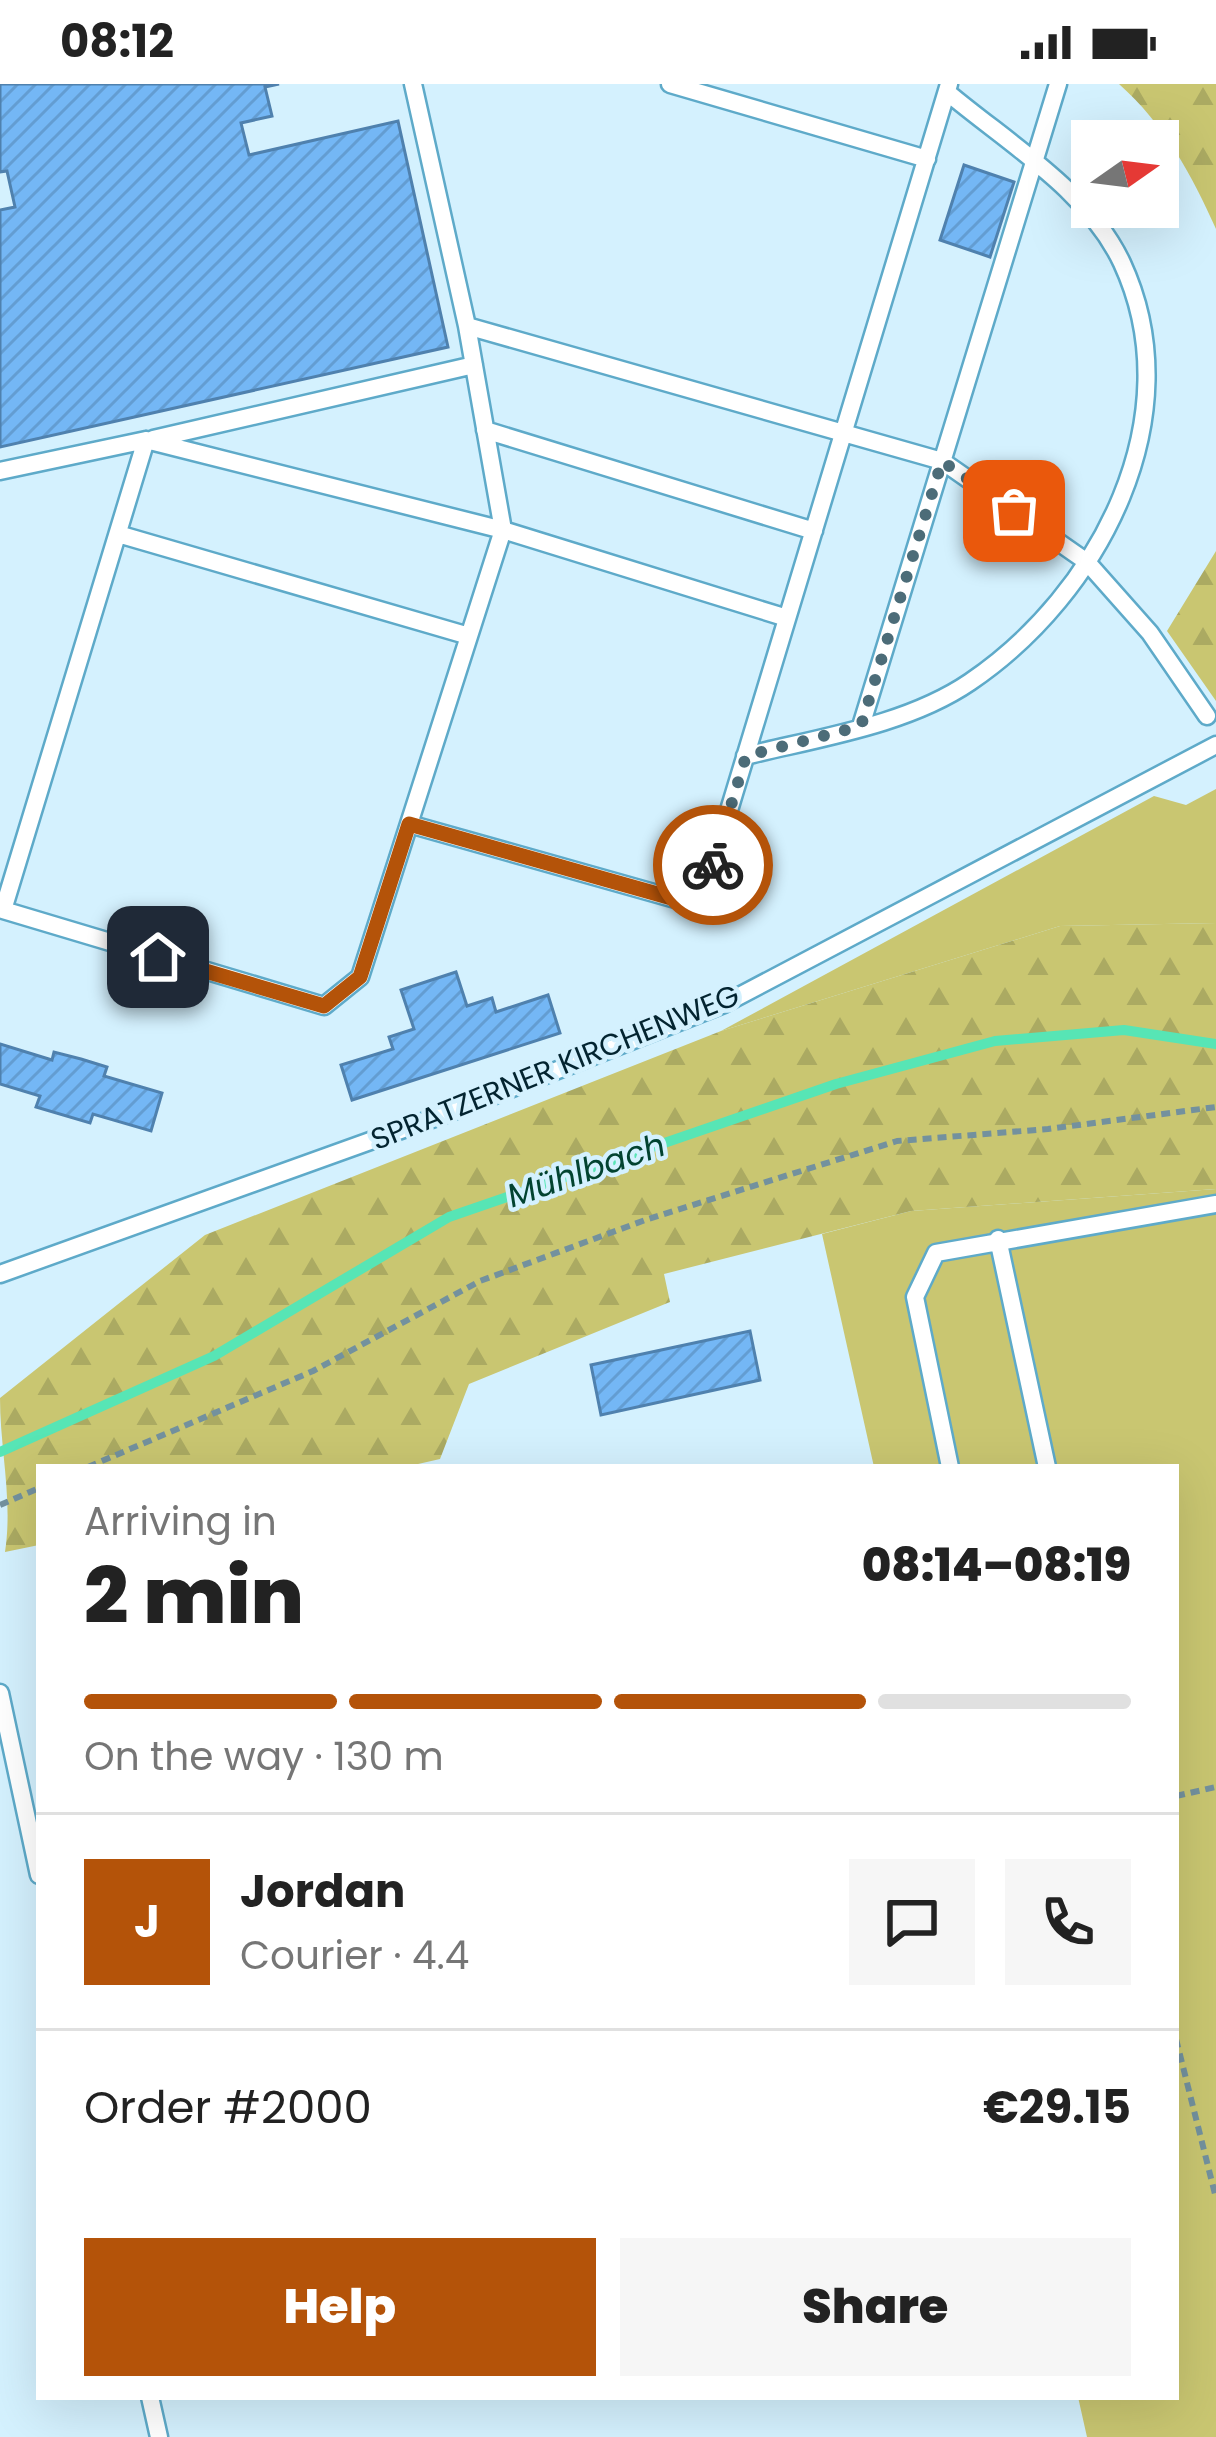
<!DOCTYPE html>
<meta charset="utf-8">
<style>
:root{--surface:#fff;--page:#f6f6f6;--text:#222;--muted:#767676;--line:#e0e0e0;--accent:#b45309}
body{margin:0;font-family:Poppins,sans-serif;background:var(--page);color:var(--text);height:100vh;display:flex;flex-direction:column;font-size:45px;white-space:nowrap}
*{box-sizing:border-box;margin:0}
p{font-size:39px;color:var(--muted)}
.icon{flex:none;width:66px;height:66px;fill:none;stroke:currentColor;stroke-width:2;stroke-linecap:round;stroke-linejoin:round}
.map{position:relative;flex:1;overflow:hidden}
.details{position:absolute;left:36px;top:1380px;width:1143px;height:936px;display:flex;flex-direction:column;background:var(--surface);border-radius:0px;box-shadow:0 12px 48px #0002}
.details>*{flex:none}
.needle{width:78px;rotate:76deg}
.fabs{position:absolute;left:1071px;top:36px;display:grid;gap:24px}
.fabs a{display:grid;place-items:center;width:108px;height:108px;border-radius:0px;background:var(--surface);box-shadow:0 12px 48px #0002;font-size:60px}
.pin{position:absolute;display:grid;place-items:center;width:102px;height:102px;color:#fff;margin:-51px;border-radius:24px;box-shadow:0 6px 18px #0006}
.courier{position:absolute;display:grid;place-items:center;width:120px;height:120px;margin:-60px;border:9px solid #b45309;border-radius:50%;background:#fff;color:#222;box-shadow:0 3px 15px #0007}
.headline em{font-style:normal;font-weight:800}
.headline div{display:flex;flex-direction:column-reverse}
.headline{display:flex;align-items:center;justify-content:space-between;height:204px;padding:0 48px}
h1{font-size:78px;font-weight:800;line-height:90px}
.bar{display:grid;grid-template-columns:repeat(4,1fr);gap:18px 12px;align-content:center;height:144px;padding:0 48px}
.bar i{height:15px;border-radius:9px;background:var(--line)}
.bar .current{background:var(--accent)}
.bar p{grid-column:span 4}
.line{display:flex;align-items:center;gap:30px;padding:0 48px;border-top:3px solid var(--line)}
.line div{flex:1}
.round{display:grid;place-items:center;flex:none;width:126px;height:126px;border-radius:0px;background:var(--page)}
.primary-button{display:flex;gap:24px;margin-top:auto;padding:24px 48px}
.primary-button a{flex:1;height:138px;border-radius:0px;background:var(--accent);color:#fff;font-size:48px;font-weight:800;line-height:138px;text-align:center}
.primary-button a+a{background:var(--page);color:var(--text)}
.status{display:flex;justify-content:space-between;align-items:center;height:84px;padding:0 60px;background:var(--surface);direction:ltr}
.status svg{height:33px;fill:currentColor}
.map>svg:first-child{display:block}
.green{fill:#c9c671}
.forest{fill:url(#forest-firs)}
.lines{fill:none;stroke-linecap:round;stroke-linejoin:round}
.stream{stroke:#57e5b5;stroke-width:10}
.building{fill:url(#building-hatch);stroke:#4f81ae;stroke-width:3}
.service-casing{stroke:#5eaac9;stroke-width:21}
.path{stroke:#73919e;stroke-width:6;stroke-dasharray:9 6;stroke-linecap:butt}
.service{stroke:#fff;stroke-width:16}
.done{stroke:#4c6c78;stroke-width:12;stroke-dasharray:0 21.6}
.route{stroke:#b45309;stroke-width:15}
.labels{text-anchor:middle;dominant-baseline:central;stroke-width:9;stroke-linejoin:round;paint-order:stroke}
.street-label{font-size:30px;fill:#032430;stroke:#d4f1fe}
.water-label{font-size:33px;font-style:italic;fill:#024330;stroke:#d4f1fe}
</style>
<div class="status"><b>08:12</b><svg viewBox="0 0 49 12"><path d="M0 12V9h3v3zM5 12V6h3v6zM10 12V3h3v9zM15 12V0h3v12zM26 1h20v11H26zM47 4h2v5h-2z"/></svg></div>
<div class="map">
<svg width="1216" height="2353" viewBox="0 0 1216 2353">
<defs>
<pattern id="forest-firs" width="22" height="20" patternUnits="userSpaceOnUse" patternTransform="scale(3)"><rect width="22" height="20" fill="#c9c671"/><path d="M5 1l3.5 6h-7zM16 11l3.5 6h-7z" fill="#abaa62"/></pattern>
<pattern id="building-hatch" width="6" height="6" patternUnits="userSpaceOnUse" patternTransform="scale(3)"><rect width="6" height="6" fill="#74b7f5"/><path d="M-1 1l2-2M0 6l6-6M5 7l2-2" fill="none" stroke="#639dd2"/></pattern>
</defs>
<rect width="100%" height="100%" fill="#d4f1fe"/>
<path class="green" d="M 1216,705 L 1216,839 L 1060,842 L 721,947 L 1154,712 L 1186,721 Z
M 1216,1105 L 1216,2353 L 1087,2353 L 1078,2313 L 1176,2313 L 1176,1383 L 874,1383 L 822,1150 L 911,1127 Z"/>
<path class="forest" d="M 1119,0 L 1216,0 L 1216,145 C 1192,91 1164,40 1119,0 Z
M 1216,467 L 1216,617 L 1167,547 Z
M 1216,839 L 1216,1105 L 911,1127 L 664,1190 L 670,1218 L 469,1300 L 440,1375 L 405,1383 L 39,1383 L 39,1461 L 5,1468 C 13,1416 0,1366 0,1314 L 205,1151 L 721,947 L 1060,842 Z"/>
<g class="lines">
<path class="stream" d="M 0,1368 L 214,1272 L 449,1133 L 836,1000 L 995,957 L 1124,946 L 1216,960"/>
</g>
<path class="building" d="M 0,0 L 279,0 L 265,3 L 272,32 L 241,39 L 249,71 L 398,37 L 448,263 L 0,363 L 0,126 L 15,123 L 7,87 L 0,88 Z
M 964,81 L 1014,98 L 990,173 L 940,156 Z
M 456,888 L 467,922 L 492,914 L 496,928 L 548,911 L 560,949 L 352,1016 L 341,981 L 393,965 L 389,953 L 414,945 L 401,906 Z
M 0,960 L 52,976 L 54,968 L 81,975 L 107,983 L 104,992 L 162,1009 L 151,1047 L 93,1030 L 90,1039 L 36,1023 L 40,1012 L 0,1000 Z
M 750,1247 L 760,1296 L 601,1331 L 591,1281 Z"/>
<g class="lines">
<g class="service-casing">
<path id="service" d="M 413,0 L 467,242
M 670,0 L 927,75
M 485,346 L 814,447
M 153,355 L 474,281
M 146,356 L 503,446 L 787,534
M 0,387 L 146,356 L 3,826 L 324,922 L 360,893 L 503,446 L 467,242 L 942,377 L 1087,478 L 1150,549 L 1207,632
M 118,450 L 469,552
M 861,642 L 1058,0
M 745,672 C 818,654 907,641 970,598 C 1100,510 1193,332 1122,179 C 1088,106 1006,58 947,8
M 409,740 L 700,822 L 949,0
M 998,1155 L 1047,1383
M 0,1190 L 462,1024 L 724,920 L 1216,661
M 950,1383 L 915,1213 L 936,1169 L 1216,1120
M 0,1609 L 39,1791
M 150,2313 L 159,2353"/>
</g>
<path class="path" d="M 88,1383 L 313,1287 L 480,1197 L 648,1135 L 897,1057 L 1048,1045 L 1216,1023
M 0,1421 L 39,1404
M 1176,1712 L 1216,1703
M 1176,1955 L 1216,2114"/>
<use href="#service" class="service"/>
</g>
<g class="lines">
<path class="done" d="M 713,781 L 746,672 L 861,642 L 942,377 L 1014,427"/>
<path class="route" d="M 158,873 L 324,922 L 360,893 L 409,740 L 700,822 L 713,781"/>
</g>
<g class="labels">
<g class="street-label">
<text transform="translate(555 983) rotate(-22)">SPRATZERNER KIRCHENWEG</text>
</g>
<g class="water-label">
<text transform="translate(586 1086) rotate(-19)">Mühlbach</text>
</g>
</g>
</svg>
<div class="fabs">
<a><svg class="needle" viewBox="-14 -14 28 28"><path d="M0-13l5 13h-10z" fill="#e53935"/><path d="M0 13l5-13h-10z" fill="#767676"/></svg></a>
</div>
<div class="pin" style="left:1014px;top:427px;background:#ea580c"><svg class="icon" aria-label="bag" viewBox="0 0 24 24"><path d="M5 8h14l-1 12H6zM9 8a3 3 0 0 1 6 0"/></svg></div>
<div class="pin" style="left:158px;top:873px;background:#1f2937"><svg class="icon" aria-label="home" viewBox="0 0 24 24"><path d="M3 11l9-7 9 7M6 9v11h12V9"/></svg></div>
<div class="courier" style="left:713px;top:781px"><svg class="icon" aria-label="bike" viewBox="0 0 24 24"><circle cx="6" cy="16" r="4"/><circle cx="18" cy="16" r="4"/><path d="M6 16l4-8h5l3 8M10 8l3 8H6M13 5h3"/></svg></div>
<section class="details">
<div class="headline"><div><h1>2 min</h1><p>Arriving in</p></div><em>08:14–08:19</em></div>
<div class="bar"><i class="current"></i><i class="current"></i><i class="current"></i><i></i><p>On the way · 130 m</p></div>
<div class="line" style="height:216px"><b class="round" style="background:var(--accent);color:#fff">J</b><div><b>Jordan</b><p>Courier · 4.4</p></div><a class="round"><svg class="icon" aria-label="chat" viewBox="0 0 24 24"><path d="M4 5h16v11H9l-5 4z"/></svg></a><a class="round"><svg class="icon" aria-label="phone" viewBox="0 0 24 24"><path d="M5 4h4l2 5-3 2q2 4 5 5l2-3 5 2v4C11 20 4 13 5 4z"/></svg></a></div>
<div class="line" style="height:156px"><div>Order #2000</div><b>€29.15</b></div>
<div class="primary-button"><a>Help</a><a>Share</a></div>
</section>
</div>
